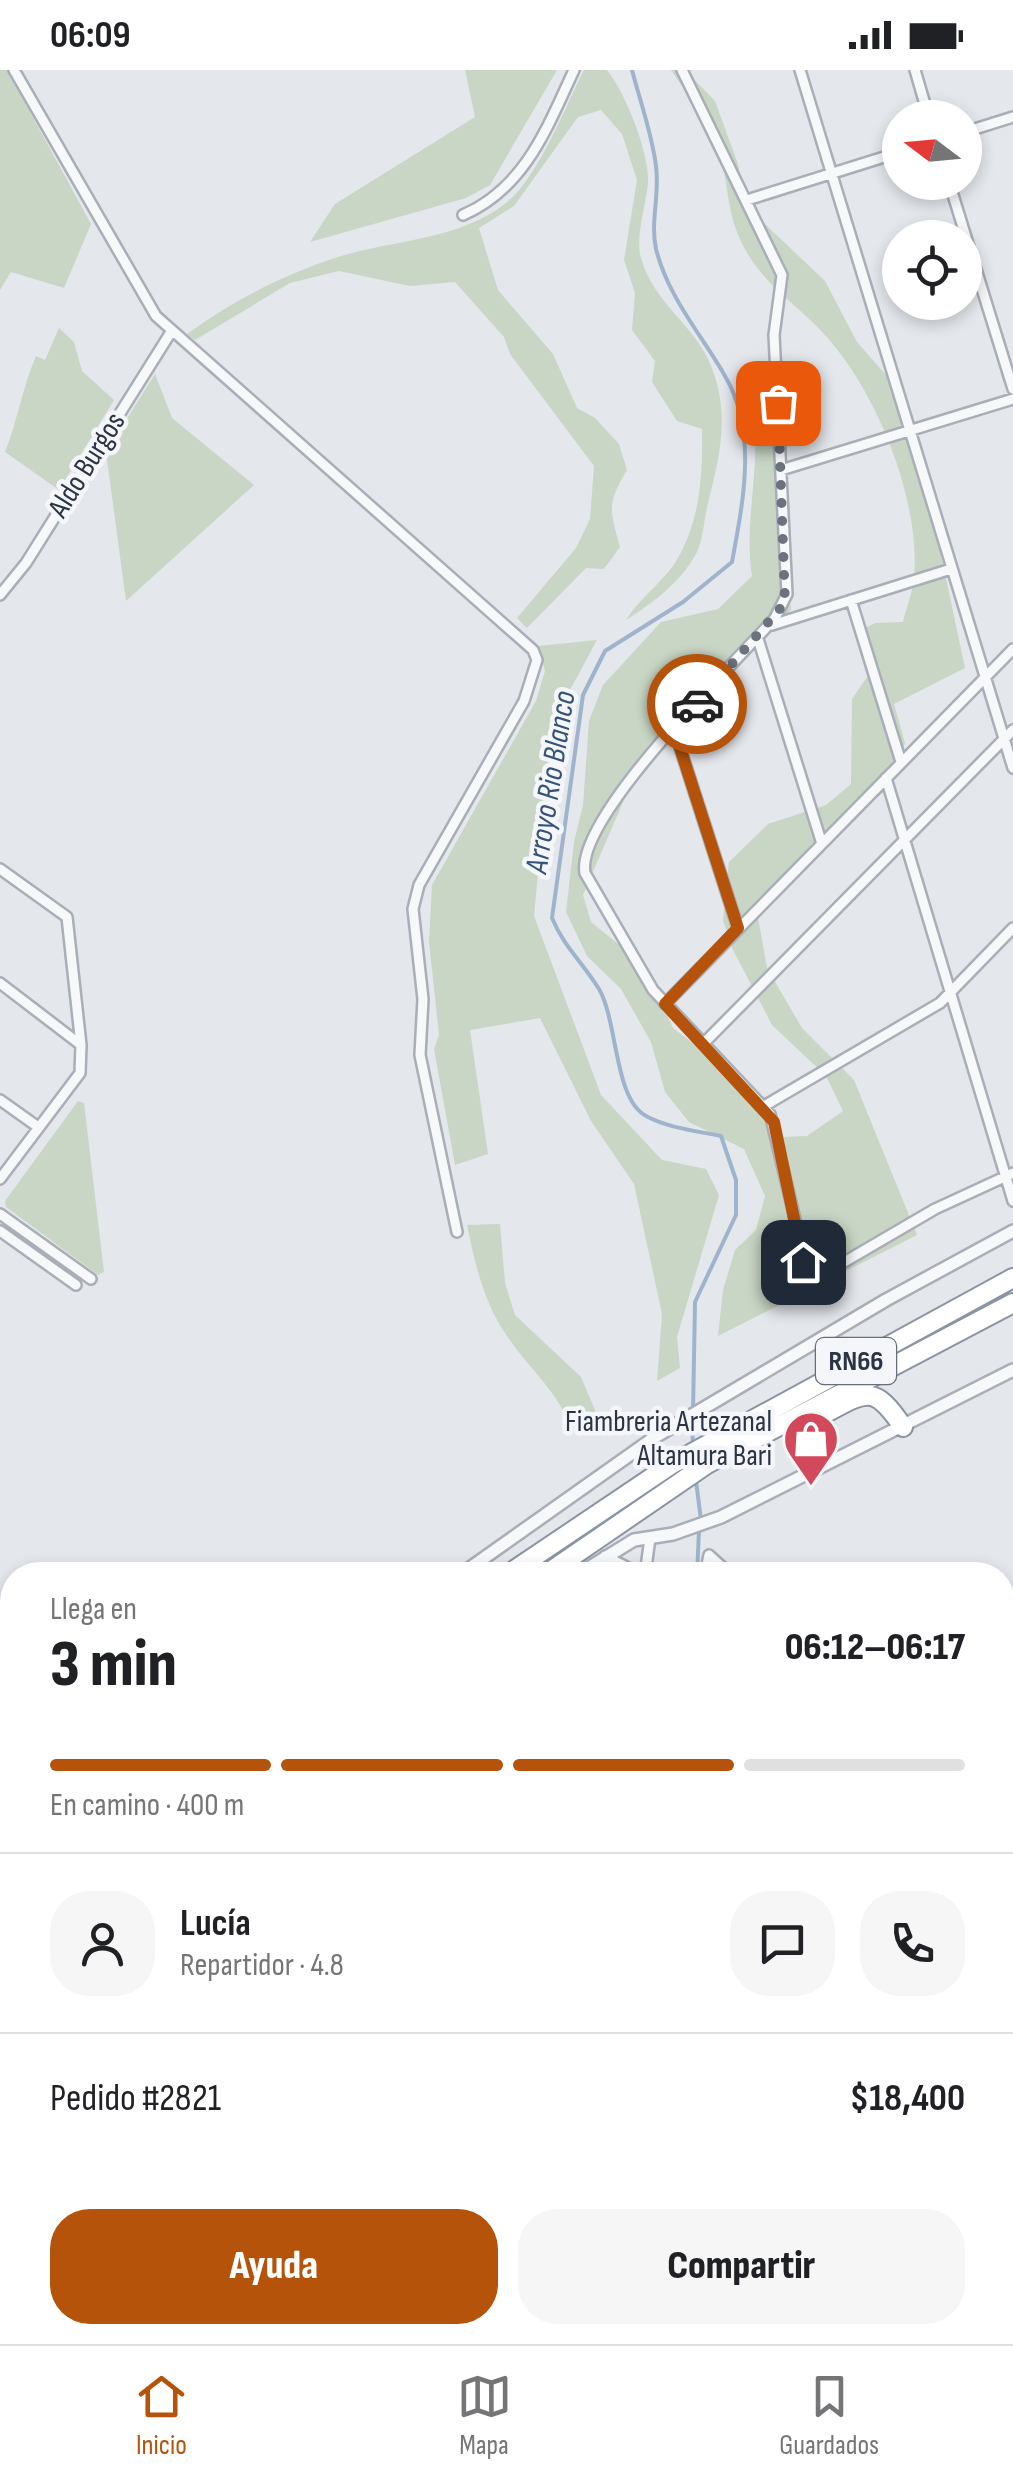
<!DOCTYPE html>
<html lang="es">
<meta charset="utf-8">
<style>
:root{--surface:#fff;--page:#f6f6f6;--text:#202124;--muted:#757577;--line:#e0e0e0;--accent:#b45309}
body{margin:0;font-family:"Sofia Sans Condensed",sans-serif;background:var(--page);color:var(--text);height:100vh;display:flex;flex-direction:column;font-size:38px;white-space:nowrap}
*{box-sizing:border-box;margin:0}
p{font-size:32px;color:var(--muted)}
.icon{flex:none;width:55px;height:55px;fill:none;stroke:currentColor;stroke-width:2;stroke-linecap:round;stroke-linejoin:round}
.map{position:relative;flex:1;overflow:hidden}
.panel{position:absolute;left:0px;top:1492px;width:1015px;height:782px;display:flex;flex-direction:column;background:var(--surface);border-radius:40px 40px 0 0;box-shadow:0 5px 15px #0003}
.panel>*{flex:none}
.needle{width:65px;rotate:286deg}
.tools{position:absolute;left:882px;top:30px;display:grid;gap:20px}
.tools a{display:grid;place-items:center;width:100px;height:100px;border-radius:50%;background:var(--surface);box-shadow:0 5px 15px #0003;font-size:50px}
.pin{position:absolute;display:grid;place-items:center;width:85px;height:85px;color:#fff;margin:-42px;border-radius:20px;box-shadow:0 5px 15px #0006}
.courier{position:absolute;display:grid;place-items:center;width:100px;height:100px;margin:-50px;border:8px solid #b45309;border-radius:50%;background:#fff;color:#222;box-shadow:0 2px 12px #0007}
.headline em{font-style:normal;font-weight:800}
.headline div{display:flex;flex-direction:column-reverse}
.headline{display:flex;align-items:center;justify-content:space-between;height:170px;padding:0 50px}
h1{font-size:65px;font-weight:800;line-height:75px}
.bar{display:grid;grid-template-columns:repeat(4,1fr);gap:15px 10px;align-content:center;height:120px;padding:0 50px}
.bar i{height:12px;border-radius:8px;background:var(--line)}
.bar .current{background:var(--accent)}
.bar p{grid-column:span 4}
.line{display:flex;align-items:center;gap:25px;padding:0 50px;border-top:2px solid var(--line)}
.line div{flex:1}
.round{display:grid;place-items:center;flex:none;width:105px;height:105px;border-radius:40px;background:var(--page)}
.button{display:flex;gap:20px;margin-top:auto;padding:20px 50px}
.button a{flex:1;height:115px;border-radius:40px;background:var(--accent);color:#fff;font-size:40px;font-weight:800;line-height:115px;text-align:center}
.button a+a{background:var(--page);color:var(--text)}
.status{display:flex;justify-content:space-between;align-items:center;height:70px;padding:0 50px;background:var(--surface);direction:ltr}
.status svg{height:28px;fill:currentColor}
.dock{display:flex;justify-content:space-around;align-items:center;height:140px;border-top:2px solid var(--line);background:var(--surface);font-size:28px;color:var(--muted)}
.dock a{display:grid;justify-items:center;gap:5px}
.dock .current{color:var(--accent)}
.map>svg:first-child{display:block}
.green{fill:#c9d6c5}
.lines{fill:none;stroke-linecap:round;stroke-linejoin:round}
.stream{stroke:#9fb4cc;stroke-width:4}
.minor-casing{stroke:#a9aeb7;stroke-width:14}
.tertiary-casing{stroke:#a9aeb7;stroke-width:16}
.secondary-casing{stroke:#a9aeb7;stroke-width:18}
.motorway-casing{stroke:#8b94a3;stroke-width:22}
.minor{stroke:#f7f8fa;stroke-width:9}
.tertiary{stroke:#f7f8fa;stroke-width:11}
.secondary{stroke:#fff;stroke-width:12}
.motorway{stroke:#fff;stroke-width:18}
.done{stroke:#6c737f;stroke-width:10;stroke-dasharray:0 18}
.route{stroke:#b45309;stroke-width:12}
.labels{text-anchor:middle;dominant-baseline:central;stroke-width:9;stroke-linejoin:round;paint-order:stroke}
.shield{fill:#f4f6f9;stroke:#676e7b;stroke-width:2.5}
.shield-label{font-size:28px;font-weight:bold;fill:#2b3445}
.street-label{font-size:30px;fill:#2b3445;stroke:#f4f6f9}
.poi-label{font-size:30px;fill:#2b3445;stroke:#f4f6f9;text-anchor:end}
.water-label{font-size:32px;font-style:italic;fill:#34527a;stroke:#f4f6f9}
</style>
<div class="status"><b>06:09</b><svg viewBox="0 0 49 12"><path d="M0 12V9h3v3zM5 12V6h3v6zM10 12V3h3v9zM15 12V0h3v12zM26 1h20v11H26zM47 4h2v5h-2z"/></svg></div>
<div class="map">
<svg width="1013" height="2274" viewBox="0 0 1013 2274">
<rect width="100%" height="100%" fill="#e4e7ec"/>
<path class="green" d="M 0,0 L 7,0 L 91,154 L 64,218 L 11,202 L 0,220 Z
M 465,0 L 557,0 L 490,115 L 466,128 L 310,172 L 335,134 L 475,47 Z
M 584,0 L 607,0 C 625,22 650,84 648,113 C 646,135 635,167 641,188 C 653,231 690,252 708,289 C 732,341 720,385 707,437 C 704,451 703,469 697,482 C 682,511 653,533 626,550 C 639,529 659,515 673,496 C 700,455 703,407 702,359 L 677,351 L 652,312 L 655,291 L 632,260 L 635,223 L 624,190 L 637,110 L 622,64 L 601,40 L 578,47 L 514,136 L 479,158 L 498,220 L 553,284 L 577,338 L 595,348 L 619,374 L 627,400 C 606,435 610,440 620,477 L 604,499 L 586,498 L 527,558 L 517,548 L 576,478 L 590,449 L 594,396 L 510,284 L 504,267 L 455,212 L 410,216 L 339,201 L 290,213 L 195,270 L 187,264 C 232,231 285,204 338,187 C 392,170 460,170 506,133 C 538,108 565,37 584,0 Z
M 671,0 L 685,0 L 715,31 L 738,94 L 747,137 L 825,211 L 857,272 L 893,313 L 926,414 L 965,598 L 894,634 L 905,673 L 884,722 L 812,774 L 756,836 L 767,898 L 802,958 L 854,1010 L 917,1165 L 718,1266 L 723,1220 L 735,1180 L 756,1160 L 765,1126 L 744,1079 L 689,1052 L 665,1022 L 651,972 L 621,919 L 587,886 L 566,842 L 574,772 L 583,735 L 589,651 L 603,615 L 661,552 L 718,539 L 752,506 C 743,449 763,392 752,336 L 781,331 L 772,347 L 791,540 L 639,695 L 583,825 L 591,852 L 644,895 L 673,958 L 729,1001 L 781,1067 L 807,1066 L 843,1041 L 826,1006 L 772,955 L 732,878 L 723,850 L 729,792 L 768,754 L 826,735 L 851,714 L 852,629 L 869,604 L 859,561 L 875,553 L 903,552 C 906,538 913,522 914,508 C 921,430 876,319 823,263 C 799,237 768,217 749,186 C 721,141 732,105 713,63 C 703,41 684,20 671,0 Z
M 59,258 L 74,272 L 82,301 L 114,330 L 59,420 L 5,382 C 18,349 22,319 36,286 L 45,290 Z
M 155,304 L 172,348 L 254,415 L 126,531 L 106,382 Z
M 597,570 L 569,622 L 540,782 L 534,846 L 601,1025 L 662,1090 L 706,1099 L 719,1125 L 677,1267 L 680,1298 L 657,1311 L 662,1244 L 634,1114 L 591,1051 L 540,948 L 470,960 L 488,1084 L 455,1095 L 434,979 L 439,965 L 429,872 L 432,815 L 536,631 L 545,601 L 538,576 Z
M 78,1031 L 84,1033 L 104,1202 L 98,1205 L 6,1137 L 5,1131 Z
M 500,1154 L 505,1213 L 515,1245 L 581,1307 L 598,1347 L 573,1362 C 559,1322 530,1300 507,1266 C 484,1233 475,1194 467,1155 Z"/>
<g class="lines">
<path class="stream" d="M 632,0 C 640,31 652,64 656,96 C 660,125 650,151 656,179 C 668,227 701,264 725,306 C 758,362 743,432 732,492 L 683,532 L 605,581 L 583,625 L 552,848 C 564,877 583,893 599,919 C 618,952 614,1029 646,1046 C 668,1058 697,1061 721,1066 L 736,1110 L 736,1145 L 695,1232 L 693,1342
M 692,1351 L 693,1377
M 696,1411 L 701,1450
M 697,1505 L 699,1460
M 382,2274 L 397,2262
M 491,2274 L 499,2262"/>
<g class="minor-casing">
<path id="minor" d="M 14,0 L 156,246 L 533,580 L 537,590 L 524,631 L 419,815 L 413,839 L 423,929 L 420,985 L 457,1162
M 682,0 L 782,205 L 774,265 L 787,524 L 775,548 C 735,593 575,747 585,803 L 653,920 L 770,1044 L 810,1212 L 935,1139 L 1013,1103
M 800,0 L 1013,698
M 915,0 L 929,48
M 965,62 L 1013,47
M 949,112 L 1013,319
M 747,130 L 900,82
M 463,145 C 525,118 547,58 574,0
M 781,400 L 1013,329
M 0,525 L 26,493 L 171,262
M 851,530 L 901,692
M 772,555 L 951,499
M 758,569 L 822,774
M 674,659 L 738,858
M 886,708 L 1013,1131
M 0,799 L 67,847 L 81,975 L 80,1003 L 0,1109
M 0,913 L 81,975
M 665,934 L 1013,579
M 704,973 L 1013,660
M 0,1030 L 38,1057
M 764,1036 L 940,933 L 1013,858
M 0,1144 L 91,1209
M 0,1161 L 76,1215
M 709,1485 L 731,1505
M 605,1486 L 642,1505
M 645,1505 L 650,1468
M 705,1505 L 709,1485
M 1002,1838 L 1013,1845
M 1002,1894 L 1013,1876
M 1002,2033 L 1013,2040
M 0,2084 L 12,2074
M 0,2204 L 12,2220
M 47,2262 L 56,2274
M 603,2262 L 623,2274
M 948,2262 L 966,2274
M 1010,2264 L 1013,2266
M 150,2274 L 161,2262
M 570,2274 L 577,2262
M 668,2274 L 675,2262
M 771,2274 L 778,2262"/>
</g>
<g class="tertiary-casing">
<path id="tertiary" d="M 460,1505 L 655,1367 L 886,1230 L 1013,1161
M 577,1505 L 634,1470 L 673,1464 L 721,1447 L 1013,1300
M 0,1930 L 12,1921"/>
</g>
<g class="secondary-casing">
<path id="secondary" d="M 1002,2217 L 1013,2200
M 968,2274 L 975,2262"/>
</g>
<g class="motorway-casing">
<path id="motorway" d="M 824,1344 C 867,1321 874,1314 903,1357
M 507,1505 L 672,1394 L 1013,1208
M 545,1505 L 707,1394 L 1013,1233
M 0,1807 L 1,1807
M 0,1854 L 12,1846
M 0,1879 L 12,1871"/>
</g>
<use href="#minor" class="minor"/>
<use href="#tertiary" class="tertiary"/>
<use href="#secondary" class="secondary"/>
<use href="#motorway" class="motorway"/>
</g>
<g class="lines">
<path class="done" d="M 697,634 L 785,533 L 778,333"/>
<path class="route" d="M 697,634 L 674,659 L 738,858 L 665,934 L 774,1052 L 803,1192"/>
</g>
<defs>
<g id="shop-pin" transform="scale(2.875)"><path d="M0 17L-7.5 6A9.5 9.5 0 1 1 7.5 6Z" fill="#d1495b" stroke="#f4f6f9"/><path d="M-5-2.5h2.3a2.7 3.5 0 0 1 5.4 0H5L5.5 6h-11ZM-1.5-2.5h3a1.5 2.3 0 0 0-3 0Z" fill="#fff"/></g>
</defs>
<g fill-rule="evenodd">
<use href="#shop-pin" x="811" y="1369"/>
</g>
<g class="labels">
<rect class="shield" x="816" y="1268" width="80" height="46" rx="8"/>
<g class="shield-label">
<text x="856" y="1291">RN66</text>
</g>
<g class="street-label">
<text transform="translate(87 395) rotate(-58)">Aldo Burgos</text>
</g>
<g class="poi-label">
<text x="772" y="1352">Fiambreria Artezanal<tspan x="772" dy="34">Altamura Bari</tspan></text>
</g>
<g class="water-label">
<text transform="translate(551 712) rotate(-81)">Arroyo Rio Blanco</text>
</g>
</g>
</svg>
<div class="tools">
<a><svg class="needle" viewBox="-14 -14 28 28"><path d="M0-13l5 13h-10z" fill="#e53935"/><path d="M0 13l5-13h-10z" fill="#757577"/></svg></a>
<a><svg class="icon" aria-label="locate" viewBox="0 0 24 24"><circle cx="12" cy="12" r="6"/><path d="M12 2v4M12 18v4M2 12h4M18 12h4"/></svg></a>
</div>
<div class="pin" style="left:778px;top:333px;background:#ea580c"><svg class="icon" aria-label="bag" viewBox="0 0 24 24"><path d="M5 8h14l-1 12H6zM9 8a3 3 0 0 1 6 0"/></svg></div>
<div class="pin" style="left:803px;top:1192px;background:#1f2937"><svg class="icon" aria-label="home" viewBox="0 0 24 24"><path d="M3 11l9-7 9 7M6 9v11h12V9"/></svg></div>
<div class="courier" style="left:697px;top:634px"><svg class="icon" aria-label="car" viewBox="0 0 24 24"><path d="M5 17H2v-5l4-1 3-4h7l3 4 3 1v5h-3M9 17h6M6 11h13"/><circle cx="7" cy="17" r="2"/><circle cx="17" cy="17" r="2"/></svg></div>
<section class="panel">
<div class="headline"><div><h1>3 min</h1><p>Llega en</p></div><em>06:12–06:17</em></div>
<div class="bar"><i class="current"></i><i class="current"></i><i class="current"></i><i></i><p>En camino · 400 m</p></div>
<div class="line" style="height:180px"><a class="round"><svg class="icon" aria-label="person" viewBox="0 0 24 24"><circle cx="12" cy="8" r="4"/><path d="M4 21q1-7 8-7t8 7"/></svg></a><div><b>Lucía</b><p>Repartidor · 4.8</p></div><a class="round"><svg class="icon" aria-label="chat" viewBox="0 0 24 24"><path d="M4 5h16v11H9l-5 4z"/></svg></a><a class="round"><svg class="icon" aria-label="phone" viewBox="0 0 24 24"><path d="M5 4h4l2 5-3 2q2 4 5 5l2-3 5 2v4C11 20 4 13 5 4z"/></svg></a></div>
<div class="line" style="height:130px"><div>Pedido #2821</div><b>$18,400</b></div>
<div class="button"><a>Ayuda</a><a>Compartir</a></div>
</section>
</div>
<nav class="dock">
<a class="current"><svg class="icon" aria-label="home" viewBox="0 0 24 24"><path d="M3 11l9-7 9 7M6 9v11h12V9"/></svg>Inicio</a>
<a><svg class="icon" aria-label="map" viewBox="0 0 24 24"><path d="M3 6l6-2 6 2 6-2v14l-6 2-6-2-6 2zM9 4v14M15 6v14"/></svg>Mapa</a>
<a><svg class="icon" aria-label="saved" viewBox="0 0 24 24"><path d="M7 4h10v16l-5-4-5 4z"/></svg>Guardados</a>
</nav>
